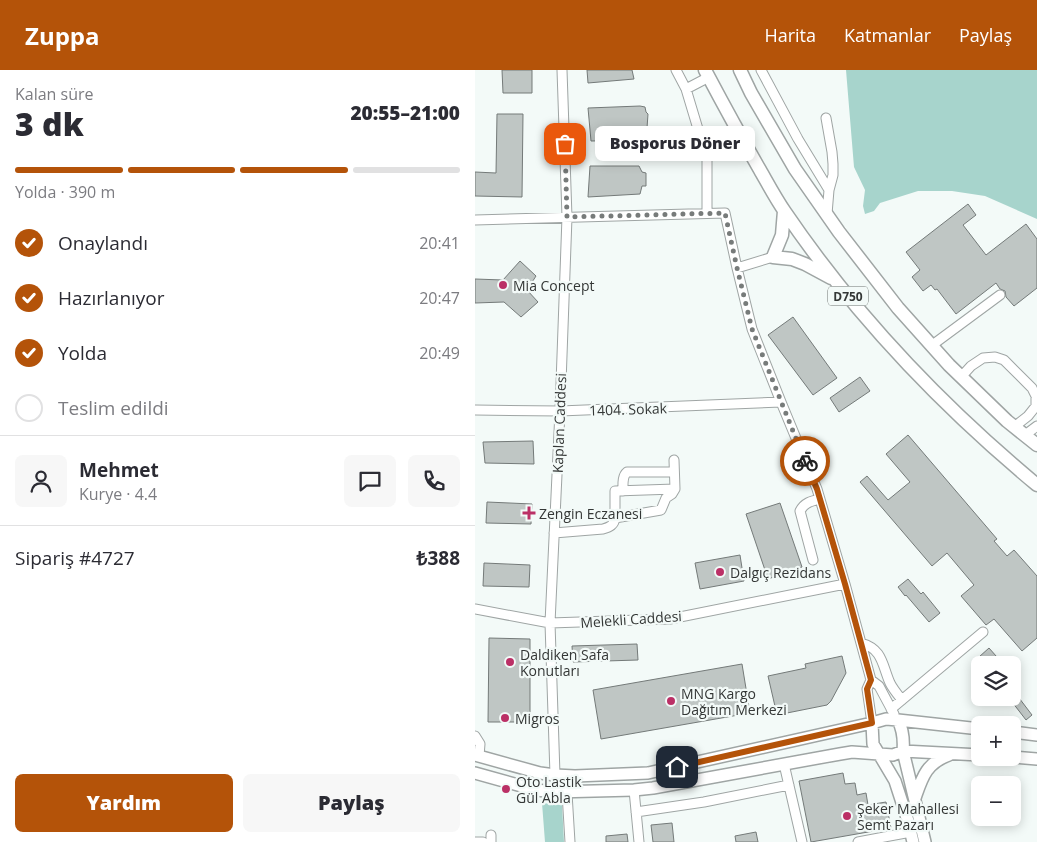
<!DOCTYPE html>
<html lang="tr">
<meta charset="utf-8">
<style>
:root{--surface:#fff;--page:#f7f7f7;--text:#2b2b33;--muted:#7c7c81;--line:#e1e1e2;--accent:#b45309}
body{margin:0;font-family:"Open Sans",sans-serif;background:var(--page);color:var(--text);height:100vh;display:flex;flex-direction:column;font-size:19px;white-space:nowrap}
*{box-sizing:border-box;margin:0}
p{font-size:16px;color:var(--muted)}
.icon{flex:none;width:28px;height:28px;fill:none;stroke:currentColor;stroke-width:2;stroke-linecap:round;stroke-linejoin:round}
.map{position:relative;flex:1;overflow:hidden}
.panel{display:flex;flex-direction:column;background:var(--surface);width:475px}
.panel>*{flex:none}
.tools{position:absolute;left:496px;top:586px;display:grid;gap:10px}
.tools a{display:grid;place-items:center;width:50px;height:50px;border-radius:8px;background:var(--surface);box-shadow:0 2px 12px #0003;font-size:25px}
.pin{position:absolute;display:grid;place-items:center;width:42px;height:42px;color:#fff;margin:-21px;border-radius:10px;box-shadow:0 2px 8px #0006}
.courier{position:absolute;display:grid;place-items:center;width:50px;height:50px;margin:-25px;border:4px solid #b45309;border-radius:50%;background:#fff;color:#222;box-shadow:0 1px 6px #0007}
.bubble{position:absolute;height:35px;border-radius:8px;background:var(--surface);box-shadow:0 2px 12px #0003;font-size:16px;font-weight:800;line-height:35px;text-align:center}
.overview em{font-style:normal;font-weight:800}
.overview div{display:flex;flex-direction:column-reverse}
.overview{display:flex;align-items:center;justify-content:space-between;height:85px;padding:0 15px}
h1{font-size:32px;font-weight:800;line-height:38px}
.bar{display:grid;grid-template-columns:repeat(4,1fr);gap:8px 5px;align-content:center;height:60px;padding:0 15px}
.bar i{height:6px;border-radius:4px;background:var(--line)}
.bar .selected{background:var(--accent)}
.bar p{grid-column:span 4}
.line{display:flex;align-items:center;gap:12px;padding:0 15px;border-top:1px solid var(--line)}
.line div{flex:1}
.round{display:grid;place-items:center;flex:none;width:52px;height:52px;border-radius:8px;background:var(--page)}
ol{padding:0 15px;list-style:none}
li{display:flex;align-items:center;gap:15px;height:55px}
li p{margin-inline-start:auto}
li .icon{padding:5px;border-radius:50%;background:var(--accent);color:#fff;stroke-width:4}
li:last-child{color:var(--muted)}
li i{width:28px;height:28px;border:2px solid var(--line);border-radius:50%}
.button{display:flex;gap:10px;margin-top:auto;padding:10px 15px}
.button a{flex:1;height:58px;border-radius:8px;background:var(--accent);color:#fff;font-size:20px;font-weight:800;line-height:58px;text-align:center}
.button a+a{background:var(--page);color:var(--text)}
header{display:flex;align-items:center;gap:30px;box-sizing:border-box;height:70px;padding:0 25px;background:var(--accent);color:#fff}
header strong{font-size:24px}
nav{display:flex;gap:28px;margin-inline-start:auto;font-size:18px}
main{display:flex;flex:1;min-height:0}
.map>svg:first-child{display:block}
.green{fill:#a7d4cc}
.building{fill:#bfc6c4;stroke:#747a79}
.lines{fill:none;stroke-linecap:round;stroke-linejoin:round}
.minor-casing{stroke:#9fa5a4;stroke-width:11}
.major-casing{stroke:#9fa5a4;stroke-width:14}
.highway-casing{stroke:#9fa5a4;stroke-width:15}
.minor{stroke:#fff;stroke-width:9}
.major{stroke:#fff;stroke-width:11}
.highway{stroke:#fff;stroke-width:12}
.done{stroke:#777b7a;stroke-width:5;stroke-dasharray:0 9}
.route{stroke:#b45309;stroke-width:6}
.poi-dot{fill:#bb3066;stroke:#f3faf8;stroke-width:2}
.labels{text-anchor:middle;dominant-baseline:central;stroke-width:4.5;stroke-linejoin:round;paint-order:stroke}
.shield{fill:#f3faf8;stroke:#6d7270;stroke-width:1}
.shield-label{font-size:12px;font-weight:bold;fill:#343736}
.poi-label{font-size:14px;fill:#343736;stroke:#f3faf8;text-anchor:start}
.street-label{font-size:14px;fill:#343736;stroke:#f3faf8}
</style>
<header>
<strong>Zuppa</strong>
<nav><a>Harita</a><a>Katmanlar</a><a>Paylaş</a></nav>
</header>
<main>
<section class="panel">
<div class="overview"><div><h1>3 dk</h1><p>Kalan süre</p></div><em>20:55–21:00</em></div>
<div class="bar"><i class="selected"></i><i class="selected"></i><i class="selected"></i><i></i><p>Yolda · 390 m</p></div>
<ol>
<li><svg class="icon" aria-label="check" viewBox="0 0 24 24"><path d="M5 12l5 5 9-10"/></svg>Onaylandı<p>20:41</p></li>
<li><svg class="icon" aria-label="check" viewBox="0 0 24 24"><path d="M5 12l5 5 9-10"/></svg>Hazırlanıyor<p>20:47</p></li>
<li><svg class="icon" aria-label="check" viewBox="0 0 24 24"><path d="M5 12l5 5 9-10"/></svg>Yolda<p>20:49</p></li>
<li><i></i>Teslim edildi</li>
</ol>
<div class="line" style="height:90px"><a class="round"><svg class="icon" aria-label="person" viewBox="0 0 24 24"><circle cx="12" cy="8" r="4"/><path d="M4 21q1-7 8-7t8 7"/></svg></a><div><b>Mehmet</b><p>Kurye · 4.4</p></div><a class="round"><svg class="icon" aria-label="chat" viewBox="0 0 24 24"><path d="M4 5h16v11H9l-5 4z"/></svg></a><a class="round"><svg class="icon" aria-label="phone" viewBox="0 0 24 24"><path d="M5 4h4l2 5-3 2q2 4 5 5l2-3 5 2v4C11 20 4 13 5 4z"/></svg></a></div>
<div class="line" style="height:65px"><div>Sipariş #4727</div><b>₺388</b></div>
<div class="button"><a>Yardım</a><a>Paylaş</a></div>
</section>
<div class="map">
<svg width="562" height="772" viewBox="0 0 562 772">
<rect width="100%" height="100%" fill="#f3faf8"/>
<path class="green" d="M 371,0 L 562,0 L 562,149 L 510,126 L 477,121 L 443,121 L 405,133 L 399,141 L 390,144 L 388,136 L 390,120 L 379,97 Z
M 67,733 L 87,735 L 89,772 L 70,772 Z"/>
<path class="building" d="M 27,0 L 57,0 L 57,23 L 28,23 Z
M 112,0 L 157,0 L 159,9 L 113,13 Z
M 165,36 L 170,37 L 171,42 L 173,44 L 172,58 L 170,59 L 170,70 L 116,71 L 113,38 Z
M 22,44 L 48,44 L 47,127 L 0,126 L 0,102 L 21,103 Z
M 115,96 L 164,96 L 167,102 L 171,103 L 171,116 L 167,116 L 165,124 L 113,127 Z
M 493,134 L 501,145 L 488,155 L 511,185 L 551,154 L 562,169 L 562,218 L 539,236 L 531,227 L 530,221 L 525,219 L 521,213 L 481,244 L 462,219 L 460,220 L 456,215 L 448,221 L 437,207 L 445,200 L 431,182 Z
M 45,191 L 61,206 L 52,220 L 63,232 L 46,247 L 29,232 L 0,233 L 0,209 L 28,210 Z
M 318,247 L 362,308 L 338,325 L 293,265 Z
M 385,307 L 395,321 L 364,342 L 355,328 Z
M 433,365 L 522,469 L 519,471 L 532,486 L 539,480 L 562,506 L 562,568 L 547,581 L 519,549 L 511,555 L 486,526 L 499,515 L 472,483 L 457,496 L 385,412 L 392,406 L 413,430 L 435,412 L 411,384 Z
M 58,371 L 59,394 L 10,393 L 8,372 Z
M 12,432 L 57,434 L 56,454 L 11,453 Z
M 305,433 L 327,497 L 293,509 L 271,444 Z
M 265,485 L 269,511 L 225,519 L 220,493 Z
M 9,493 L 55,495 L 54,517 L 8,516 Z
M 433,509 L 446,524 L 448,522 L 465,543 L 454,552 L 431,525 L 430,526 L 423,517 Z
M 14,568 L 55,569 L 55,652 L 13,652 Z
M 162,574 L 163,590 L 98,592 L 97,576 Z
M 514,578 L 529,595 L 510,595 L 504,587 Z
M 367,586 L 371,603 L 356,631 L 352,635 L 302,645 L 293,606 L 331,598 L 330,594 Z
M 267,594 L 275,643 L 126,669 L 118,620 Z
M 538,620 L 557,645 L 551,650 L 534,628 L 538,628 Z
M 368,703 L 370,714 L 380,713 L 382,725 L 391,723 L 393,735 L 411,732 L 416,758 L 336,772 L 324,711 Z
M 197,753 L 199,772 L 178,772 L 176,755 Z
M 281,762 L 283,772 L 261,772 L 260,766 Z
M 152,764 L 153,772 L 131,772 L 131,766 Z"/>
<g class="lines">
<g class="minor-casing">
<path id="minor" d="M 201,0 L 211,19 L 232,89 L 232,143
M 286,0 L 323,69 L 354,120
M 211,19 L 234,7
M 351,48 L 357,82 L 358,94 L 358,105 L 354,120 L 352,144
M 0,150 L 250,143 L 262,198 L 277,259 L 306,332 L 342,419 L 370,514 L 396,610
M 262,198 L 298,187
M 456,276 L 525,225
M 486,307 L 496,296 L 508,288 L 520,287 L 529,290 L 557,318 L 561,326 L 561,336 L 553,346 L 539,357
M 0,340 L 85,341 L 306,332
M 550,365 L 562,356
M 148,421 C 148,415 147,406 152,402 L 199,402
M 140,448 L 186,440 L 191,428 L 197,424 L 200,419 L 199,390
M 79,463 L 128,459 C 135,457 139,455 140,448 L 140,421 L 200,419
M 338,490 L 325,441 C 329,433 336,431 345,429
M 0,539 L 75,553 L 195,549 L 370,514
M 386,573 C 408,579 407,595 415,613 C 418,619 423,625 427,630
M 416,639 L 508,562
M 397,653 L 392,619 L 396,610 L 404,616 L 419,644
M 0,666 L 5,674 L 4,686
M 309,694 L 327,772
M 80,705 L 75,553 L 85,341 L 92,147 L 87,0
M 159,720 L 164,772
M 92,723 L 95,772
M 161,742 L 229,732 L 314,715
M 16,765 L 16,772
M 0,772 L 8,772
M 383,772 L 436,762"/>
</g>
<g class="major-casing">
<path id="major" d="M 423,650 L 505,659
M 397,653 L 398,674 L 404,684 L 418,685 L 428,681 L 505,685
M 538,662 L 562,665
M 0,685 L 65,703 L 80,705 L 100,706 L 173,703 L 397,653 L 411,649 L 423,650 C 428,660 429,670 428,681 L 450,772
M 538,687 L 562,689
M 0,703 L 61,720 L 80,722 L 159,720 L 178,718 L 365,684 L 377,682 L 404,684 L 420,711 L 433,751 L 438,772
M 440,728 C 447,708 451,693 474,685"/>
</g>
<g class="highway-casing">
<path id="highway" d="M 230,0 C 248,34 266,67 285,100 C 293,114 301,129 310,142 C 380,245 467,336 562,415
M 265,0 L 276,23 L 320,99 L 364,162 L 423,238 L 474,295 L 532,351 L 562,375
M 309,141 L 307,165 L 298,187 L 317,189 L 330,194 L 356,208"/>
</g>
<use href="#minor" class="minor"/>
<use href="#major" class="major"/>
<use href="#highway" class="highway"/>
</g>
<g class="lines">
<path class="done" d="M 90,74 L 92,147 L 250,143 L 262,198 L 277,259 L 330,391"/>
<path class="route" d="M 202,697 L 397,653 L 392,619 L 396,610 L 370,514 L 342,419 L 330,391"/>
</g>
<g class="poi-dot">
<circle cx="28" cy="215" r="5"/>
<path d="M51.5 435.5h5v5h5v5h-5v5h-5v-5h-5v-5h5z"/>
<circle cx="245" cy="502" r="5"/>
<circle cx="35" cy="592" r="5"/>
<circle cx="196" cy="631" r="5"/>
<circle cx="30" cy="648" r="5"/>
<circle cx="31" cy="719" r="5"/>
<circle cx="372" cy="746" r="5"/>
</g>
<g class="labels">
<rect class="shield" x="353" y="216.5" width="40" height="19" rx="4"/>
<g class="shield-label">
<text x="373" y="226">D750</text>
</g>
<g class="poi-label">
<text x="38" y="215">Mia Concept</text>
<text x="64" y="443">Zengin Eczanesi</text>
<text x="255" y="502">Dalgıç Rezidans</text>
<text x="45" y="584">Daldiken Safa<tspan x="45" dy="16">Konutları</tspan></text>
<text x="206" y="623">MNG Kargo<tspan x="206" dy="16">Dağıtım Merkezi</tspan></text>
<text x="40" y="648">Migros</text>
<text x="41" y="711">Oto Lastik<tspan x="41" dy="16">Gül Abla</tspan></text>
<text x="382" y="738">Şeker Mahallesi<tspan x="382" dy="16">Semt Pazarı</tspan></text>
</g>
<g class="street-label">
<text transform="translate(153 339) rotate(-2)">1404. Sokak</text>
<text transform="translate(84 353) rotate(-88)">Kaplan Caddesi</text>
<text transform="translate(156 549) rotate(-4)">Melekli Caddesi</text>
</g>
</g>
</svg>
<div class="tools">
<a><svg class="icon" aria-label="layers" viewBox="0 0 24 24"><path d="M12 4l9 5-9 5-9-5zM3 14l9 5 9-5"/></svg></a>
<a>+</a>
<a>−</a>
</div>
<div class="pin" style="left:90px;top:74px;background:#ea580c"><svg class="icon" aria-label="bag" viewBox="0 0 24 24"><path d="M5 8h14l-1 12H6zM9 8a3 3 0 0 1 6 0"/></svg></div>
<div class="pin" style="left:202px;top:697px;background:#1f2937"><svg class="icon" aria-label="home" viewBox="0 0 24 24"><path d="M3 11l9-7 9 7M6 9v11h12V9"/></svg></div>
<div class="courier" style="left:330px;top:391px"><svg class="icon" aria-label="bike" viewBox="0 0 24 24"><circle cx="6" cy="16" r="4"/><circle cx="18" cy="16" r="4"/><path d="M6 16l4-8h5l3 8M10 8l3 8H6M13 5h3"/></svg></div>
<div class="bubble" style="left:120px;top:56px;width:160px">Bosporus Döner</div>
</div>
</main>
